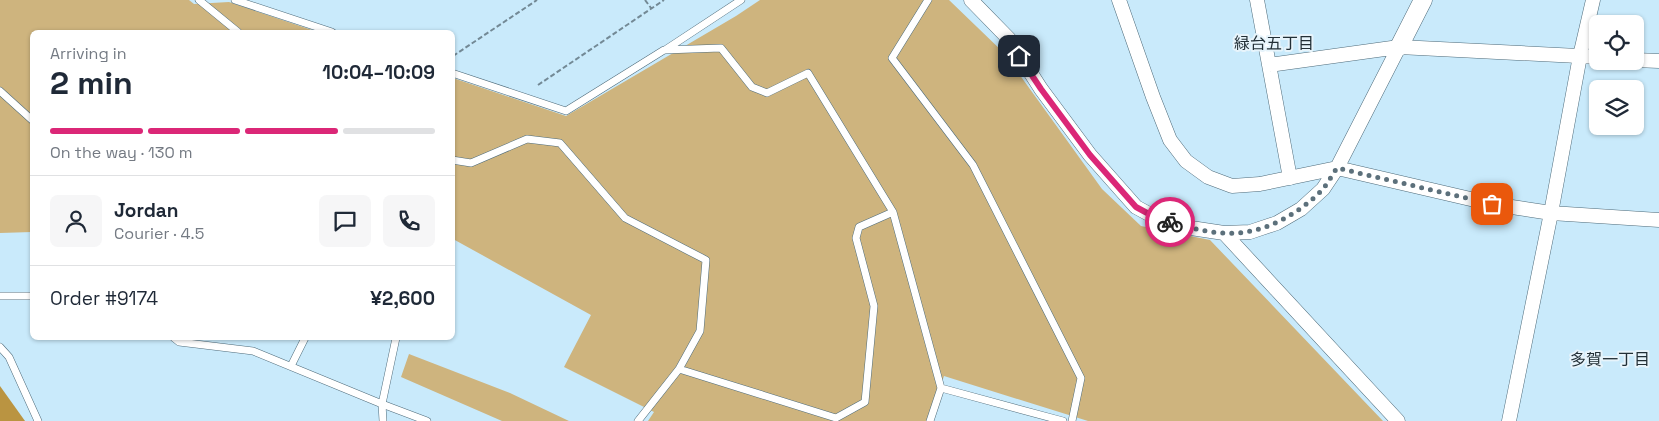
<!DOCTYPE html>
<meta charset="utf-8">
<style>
:root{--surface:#fff;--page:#f6f6f7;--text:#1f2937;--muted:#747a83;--line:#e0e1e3;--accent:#db2777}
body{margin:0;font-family:"Space Grotesk","Noto Sans JP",sans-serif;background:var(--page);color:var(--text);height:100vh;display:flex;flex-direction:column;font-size:19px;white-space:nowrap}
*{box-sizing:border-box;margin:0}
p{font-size:16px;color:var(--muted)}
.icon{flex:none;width:28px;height:28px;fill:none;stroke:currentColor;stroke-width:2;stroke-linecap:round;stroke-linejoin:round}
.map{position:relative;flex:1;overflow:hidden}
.drawer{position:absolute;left:30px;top:30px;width:425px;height:310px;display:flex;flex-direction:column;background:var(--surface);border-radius:8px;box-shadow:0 1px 4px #0004}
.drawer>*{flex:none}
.tools{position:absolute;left:1589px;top:15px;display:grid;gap:10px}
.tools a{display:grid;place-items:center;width:55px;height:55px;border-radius:8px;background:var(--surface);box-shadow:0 1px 4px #0004;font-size:25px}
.pin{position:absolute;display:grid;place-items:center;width:42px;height:42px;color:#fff;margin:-21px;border-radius:10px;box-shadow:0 2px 8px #0006}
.courier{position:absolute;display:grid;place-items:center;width:50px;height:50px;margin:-25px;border:4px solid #db2777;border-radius:50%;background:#fff;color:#222;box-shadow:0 1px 6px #0007}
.headline em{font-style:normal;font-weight:700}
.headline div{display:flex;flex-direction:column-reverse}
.headline{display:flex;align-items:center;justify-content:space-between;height:85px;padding:0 20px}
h1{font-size:32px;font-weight:700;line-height:38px}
.bar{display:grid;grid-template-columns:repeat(4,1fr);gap:8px 5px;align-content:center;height:60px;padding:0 20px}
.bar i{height:6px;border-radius:4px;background:var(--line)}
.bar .active{background:var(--accent)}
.bar p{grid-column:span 4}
.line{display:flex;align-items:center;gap:12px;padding:0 20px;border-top:1px solid var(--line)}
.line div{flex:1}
.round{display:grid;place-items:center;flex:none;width:52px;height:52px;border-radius:8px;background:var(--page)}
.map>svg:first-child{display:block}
.green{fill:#ceb47e}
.water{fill:#ba9441}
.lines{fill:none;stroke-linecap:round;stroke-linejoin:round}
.service-casing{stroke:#4e6b7a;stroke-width:8}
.minor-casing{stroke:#4e6b7a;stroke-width:15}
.tertiary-casing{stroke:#4e6b7a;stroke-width:19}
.path{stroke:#738995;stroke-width:2;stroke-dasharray:5 2.5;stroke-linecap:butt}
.service{stroke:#fff;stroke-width:7}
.minor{stroke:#fff;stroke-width:14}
.tertiary{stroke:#fff;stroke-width:18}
.done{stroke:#5c707b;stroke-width:5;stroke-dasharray:0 9}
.route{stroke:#db2777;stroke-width:6}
.labels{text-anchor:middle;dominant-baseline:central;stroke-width:4;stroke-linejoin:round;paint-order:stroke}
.neighbourhood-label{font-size:16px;fill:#222f36;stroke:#e7f4fb}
</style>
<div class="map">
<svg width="1659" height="421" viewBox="0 0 1659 421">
<rect width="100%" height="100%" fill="#c9eafb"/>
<path class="green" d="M 0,0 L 189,0 L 194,4 L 229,2 L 318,32 L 32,32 L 32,232 L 0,233 Z
M 760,0 L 949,0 L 1004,53 L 1102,189 L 1141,226 L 1210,240 L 1383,421 L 1088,421 L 944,376 L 928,421 L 648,421 L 654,412 L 564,367 L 591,315 L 453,239 L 453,78 L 566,116 L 736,16 Z
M 409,354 L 510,393 L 569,421 L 502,421 L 401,377 Z"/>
<path class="water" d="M 0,386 L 25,421 L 0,421 Z"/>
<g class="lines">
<g class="service-casing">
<path id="service" d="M 199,0 L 238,32
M 235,0 L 332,32
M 928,0 L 892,58 L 973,165 L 1081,378 L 1072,421
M 665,50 L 741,0
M 452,73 L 566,111 L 664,50 L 721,48 L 752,87 L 767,93 L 808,73 L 893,212 L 941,388 L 930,421
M 0,91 L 32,120
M 452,160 L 471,163 L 527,139 L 560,143 L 625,218 L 706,260 L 700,331 L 679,369 L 638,421
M 0,296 L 32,296
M 174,338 L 179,342 L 253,351 L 382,404 L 427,421
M 0,347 L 9,357 L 38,421
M 291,366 L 305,338
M 679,369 L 836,418 L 865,402 L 874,306 L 856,238 L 859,227 L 893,212
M 941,388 L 1063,421
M 383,421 L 382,404 L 396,338"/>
</g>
<g class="minor-casing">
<path id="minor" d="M 971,0 L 1009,39 L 1041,89 L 1090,155 L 1136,207 L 1160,220 L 1191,228 L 1224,233 L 1250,232 L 1277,223 L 1301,209 L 1323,189 L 1337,168 L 1399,47
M 1119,0 L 1153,97 L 1170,140 L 1186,161 L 1208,177 L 1232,186 L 1260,184 L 1337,168 L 1492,204 L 1551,213 L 1659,220
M 1257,0 L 1290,178
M 1635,60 L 1659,61
M 1269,65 L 1399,47 L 1598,57
M 1224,233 L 1398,421
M 1509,421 L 1551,213 L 1580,56 L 1593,0"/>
</g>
<g class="tertiary-casing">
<path id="tertiary" d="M 1399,47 L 1423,0"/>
</g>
<path class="path" d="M 645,0 L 651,8
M 453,56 L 537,0
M 538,85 L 664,0"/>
<use href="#service" class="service"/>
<use href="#minor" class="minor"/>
<use href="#tertiary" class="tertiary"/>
</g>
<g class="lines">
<path class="done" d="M 1170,222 C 1187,227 1205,232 1223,233 C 1259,236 1297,216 1322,190 C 1328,183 1332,175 1337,168 L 1492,204"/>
<path class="route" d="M 1019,56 L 1041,89 L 1090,155 L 1136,207 L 1160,220 L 1170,222"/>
</g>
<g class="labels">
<g class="neighbourhood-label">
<text x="1274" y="43">緑台五丁目</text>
<text x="1610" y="359">多賀一丁目</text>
</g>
</g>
</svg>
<div class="tools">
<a><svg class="icon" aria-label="locate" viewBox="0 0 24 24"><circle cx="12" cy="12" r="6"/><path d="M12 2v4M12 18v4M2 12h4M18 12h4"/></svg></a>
<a><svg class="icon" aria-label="layers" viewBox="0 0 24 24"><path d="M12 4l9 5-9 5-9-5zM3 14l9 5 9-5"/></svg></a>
</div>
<div class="pin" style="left:1492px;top:204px;background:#ea580c"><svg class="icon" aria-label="bag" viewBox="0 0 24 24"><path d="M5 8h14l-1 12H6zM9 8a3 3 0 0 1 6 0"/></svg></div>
<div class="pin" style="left:1019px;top:56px;background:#1f2937"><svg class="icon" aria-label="home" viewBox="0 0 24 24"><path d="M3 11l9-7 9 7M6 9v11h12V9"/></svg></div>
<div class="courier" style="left:1170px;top:222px"><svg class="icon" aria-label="bike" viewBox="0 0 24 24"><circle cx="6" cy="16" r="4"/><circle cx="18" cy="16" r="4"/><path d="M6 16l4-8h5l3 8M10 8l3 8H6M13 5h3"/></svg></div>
<section class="drawer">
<div class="headline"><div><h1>2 min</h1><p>Arriving in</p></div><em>10:04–10:09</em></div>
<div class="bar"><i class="active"></i><i class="active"></i><i class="active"></i><i></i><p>On the way · 130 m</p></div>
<div class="line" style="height:90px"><a class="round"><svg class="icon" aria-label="person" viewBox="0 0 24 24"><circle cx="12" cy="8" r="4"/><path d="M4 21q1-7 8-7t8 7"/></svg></a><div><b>Jordan</b><p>Courier · 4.5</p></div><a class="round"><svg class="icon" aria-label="chat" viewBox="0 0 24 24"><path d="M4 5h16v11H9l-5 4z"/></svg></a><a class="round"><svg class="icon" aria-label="phone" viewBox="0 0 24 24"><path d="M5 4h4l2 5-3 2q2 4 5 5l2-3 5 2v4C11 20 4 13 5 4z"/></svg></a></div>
<div class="line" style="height:65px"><div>Order #9174</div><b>¥2,600</b></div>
</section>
</div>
